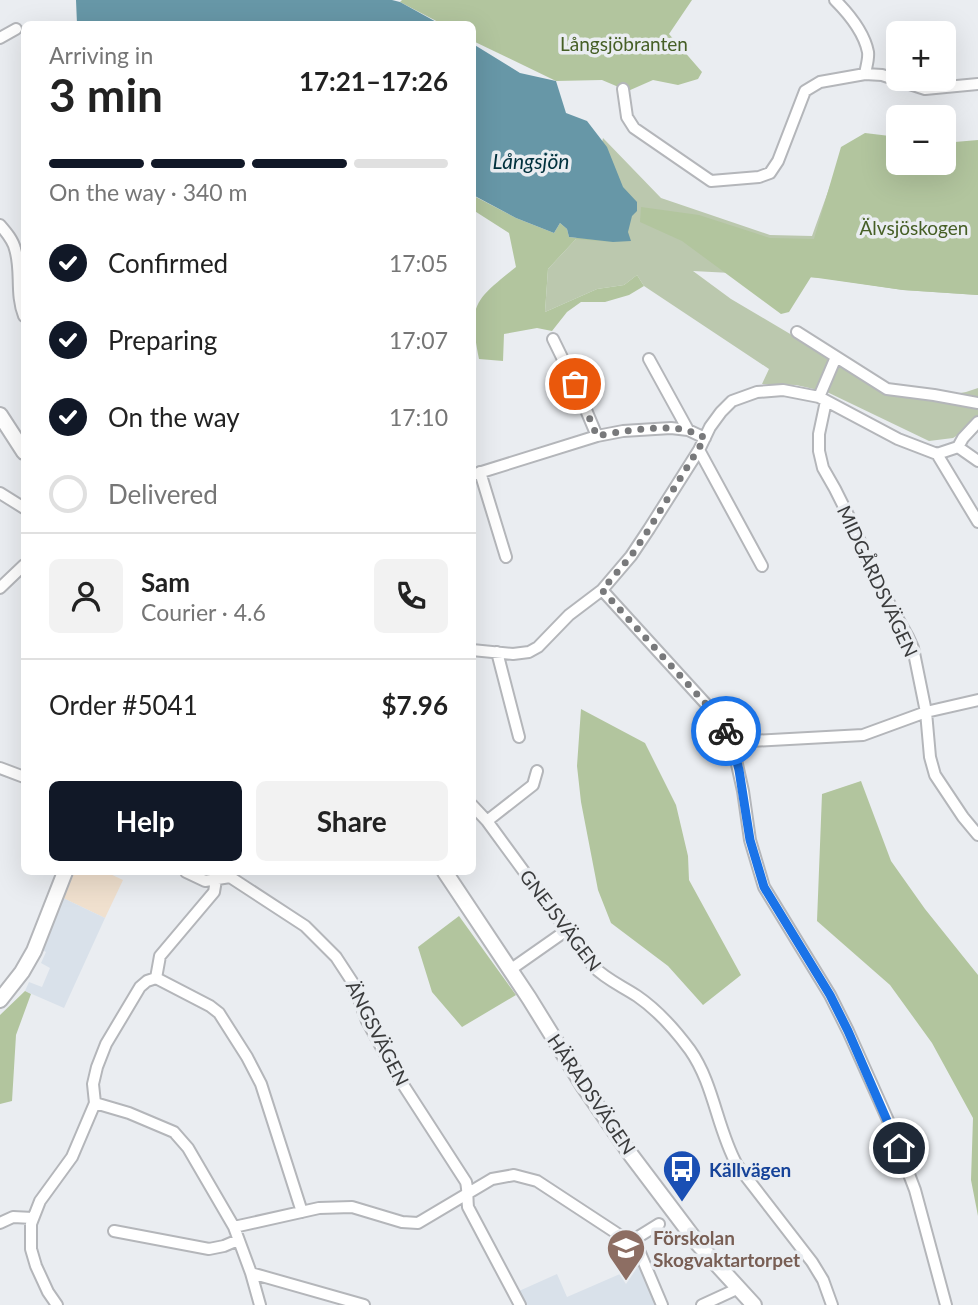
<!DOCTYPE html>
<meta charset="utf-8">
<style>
:root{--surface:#fff;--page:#f2f2f2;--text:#222;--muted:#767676;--line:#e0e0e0;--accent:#111827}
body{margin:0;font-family:Lato,sans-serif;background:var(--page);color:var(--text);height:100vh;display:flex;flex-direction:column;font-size:26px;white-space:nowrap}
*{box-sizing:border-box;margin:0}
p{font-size:23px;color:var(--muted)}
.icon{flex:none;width:38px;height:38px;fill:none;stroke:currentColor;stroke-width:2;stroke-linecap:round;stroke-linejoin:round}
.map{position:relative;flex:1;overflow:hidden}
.sheet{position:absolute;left:21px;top:21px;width:455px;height:854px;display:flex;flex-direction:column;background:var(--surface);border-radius:10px;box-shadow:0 7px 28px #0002}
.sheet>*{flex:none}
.tools{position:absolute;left:886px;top:21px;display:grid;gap:14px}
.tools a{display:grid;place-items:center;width:70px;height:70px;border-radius:10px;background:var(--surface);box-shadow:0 7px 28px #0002;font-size:35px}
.pin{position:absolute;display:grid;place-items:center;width:60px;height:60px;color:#fff;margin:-30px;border:4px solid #fff;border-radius:50%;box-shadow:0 2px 7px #0007}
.courier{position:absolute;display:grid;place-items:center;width:70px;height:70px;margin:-35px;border:5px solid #1a73e8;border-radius:50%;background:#fff;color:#222;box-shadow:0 2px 9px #0007}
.summary em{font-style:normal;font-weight:700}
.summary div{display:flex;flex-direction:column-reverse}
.summary{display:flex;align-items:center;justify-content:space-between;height:119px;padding:0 28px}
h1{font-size:46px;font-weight:700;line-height:52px}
.bar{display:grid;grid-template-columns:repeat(4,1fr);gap:10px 7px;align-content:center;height:84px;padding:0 28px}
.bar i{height:9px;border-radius:5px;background:var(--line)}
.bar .active{background:var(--accent)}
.bar p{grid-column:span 4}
.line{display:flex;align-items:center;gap:18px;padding:0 28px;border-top:2px solid var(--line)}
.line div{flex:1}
.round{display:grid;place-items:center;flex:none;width:74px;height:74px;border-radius:10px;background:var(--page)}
ol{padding:0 28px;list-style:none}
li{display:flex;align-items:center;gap:21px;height:77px}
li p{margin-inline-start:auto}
li .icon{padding:7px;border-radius:50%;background:var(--accent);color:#fff;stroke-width:4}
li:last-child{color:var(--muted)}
li i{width:38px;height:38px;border:4px solid var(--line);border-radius:50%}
.action{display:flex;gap:14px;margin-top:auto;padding:14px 28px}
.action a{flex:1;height:80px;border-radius:10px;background:var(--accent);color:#fff;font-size:28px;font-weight:700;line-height:80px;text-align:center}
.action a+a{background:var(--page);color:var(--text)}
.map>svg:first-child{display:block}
.commercial{fill:#f0e0ce}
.built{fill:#d9e1ea}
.green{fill:#bbc8ae}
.forest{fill:#b2c59e}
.water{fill:#6797a7}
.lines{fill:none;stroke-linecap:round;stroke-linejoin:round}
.street-casing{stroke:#b4b6ba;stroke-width:14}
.secondary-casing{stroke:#b4b6ba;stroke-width:18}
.street{stroke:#fff;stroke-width:10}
.secondary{stroke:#fff;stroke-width:14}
.done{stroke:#78797b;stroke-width:7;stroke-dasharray:0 12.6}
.route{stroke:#1a73e8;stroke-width:9}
.labels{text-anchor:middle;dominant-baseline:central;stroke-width:7;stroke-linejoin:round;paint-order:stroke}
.park-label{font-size:19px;fill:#465f26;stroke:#eaedf1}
.street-label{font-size:19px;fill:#3a3b3c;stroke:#eaedf1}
.transit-label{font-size:19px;font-weight:bold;fill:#164399;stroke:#eaedf1;text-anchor:start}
.education-label{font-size:19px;font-weight:bold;fill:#785e54;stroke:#eaedf1;text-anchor:start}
.water-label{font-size:21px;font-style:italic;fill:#01313d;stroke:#eaedf1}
</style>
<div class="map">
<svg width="978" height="1305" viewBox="0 0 978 1305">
<rect width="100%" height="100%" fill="#eaedf1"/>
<path class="commercial" d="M 75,872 L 106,872 L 123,880 L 105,918 L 63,898 Z"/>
<path class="built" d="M 63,898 L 105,918 L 64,1008 L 25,991 L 29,982 L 42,987 L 50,968 L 41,963 L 46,952 L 42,950 Z
M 643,1264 L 661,1305 L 526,1305 L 519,1291 L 557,1274 L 567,1297 Z"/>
<path class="green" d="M 603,138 L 661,198 L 770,235 L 812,236 L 843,150 L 898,163 L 943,163 L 978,295 L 903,290 L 823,278 L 693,271 L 731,299 L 802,341 L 827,359 L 886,391 L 943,396 L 966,392 L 978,388 L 978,423 L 953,438 L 929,441 L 827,392 L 796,385 L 762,384 L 769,369 L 644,286 L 637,275 L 624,285 L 597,289 L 545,312 L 548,269 L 576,239 L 589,198 Z"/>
<path class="forest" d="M 402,0 L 692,0 L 669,34 L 702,72 L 698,79 L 678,85 L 653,80 L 628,91 L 602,80 L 556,81 L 473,41 L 472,24 L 442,24 L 400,2 Z
M 865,133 L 898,137 L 898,163 L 943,163 L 943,143 L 978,140 L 978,295 L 903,290 L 811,277 L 789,312 L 781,314 L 682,241 L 640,222 L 641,207 L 699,215 L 770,238 L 814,239 L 841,147 Z
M 472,195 L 516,218 L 554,233 L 560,223 L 567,229 L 569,237 L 613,242 L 576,239 L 548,269 L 545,312 L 597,289 L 624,285 L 637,275 L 644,286 L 629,295 L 605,302 L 581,302 L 567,312 L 552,331 L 537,328 L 504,334 L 503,361 L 479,359 C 468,304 474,301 516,267 L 509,233 L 473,210 Z
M 581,709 L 645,743 L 676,805 L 688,856 L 689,880 L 741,975 L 703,1005 L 668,966 L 611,923 L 598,890 L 581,802 L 577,766 Z
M 861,781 L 891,861 L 925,909 L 978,975 L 978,1216 L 971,1180 L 973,1118 L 932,1043 L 890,985 L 817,921 L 822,794 Z
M 459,916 L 516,995 L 462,1027 L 432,992 L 418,947 Z
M 25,991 L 31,994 L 16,1035 L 12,1101 L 0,1104 L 0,1015 Z"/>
<path class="water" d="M 76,0 L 392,0 L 400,2 L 440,24 L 77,24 Z
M 473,44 L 520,73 L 556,81 L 566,113 L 587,121 L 607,147 L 623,187 L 637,202 L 637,211 L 632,216 L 628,232 L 631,241 L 613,242 L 569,237 L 567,229 L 560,223 L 554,233 L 516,218 L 473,195 Z"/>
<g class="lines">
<g class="street-casing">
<path id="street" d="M 835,0 C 849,14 864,32 868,52 C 869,59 866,67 865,74
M 0,38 L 16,29
M 623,89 L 627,117 L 634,128 L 711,181 L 759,177 L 770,173 L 778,161 L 805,91 L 820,82 L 865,74 L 882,75 L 925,89 L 978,84
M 0,225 C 6,232 13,240 15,249 C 22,271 15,293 24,316
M 797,332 L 887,389 L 934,395 L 978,403
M 553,339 L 575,384 L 597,436
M 649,359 L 688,430
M 819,397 L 836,357
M 826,401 L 819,434 L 819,451 L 823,468 L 835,489 L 854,527 L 875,578 L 908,637 L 913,648 L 926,712 L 930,757 L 935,775 L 963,817 L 978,835
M 958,447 L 978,461
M 699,450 L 762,566
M 937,454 L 958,447 L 963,438 L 978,422
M 480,472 L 506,557
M 472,475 L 597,436 L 623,431 L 671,428 L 688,430 L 705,438
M 0,493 L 24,508
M 0,588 L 24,565
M 602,590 L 716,715 L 732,742 L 743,791 L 750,840 L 764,887 L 830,995 L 848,1031 L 891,1127 L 915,1190 L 946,1305
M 472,650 L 513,654 L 529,652 L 538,647 L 569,615 L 602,590 L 631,556 L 649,529 L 699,450 L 710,427 L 721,412 L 732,401 L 757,392 L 783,390 L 819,397 L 898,439 L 937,454 L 978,522
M 497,652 L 519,737
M 732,742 L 863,735 L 926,712 L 978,700
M 0,768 L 24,777
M 472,805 L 487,821 L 593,966 C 605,979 622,986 637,996 C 656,1009 676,1031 690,1050 C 714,1084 717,1129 737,1165 L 812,1262 L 823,1280 L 832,1305
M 487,821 L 533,785 L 537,771
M 186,872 L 205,881 L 230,877 L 305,926 L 336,957 L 353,983 L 367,1021 L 385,1054 L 402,1083 L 466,1182 C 468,1190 467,1198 468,1207 L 520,1305
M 510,970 L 567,930
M 156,978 L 210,1006 L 219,1013 L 247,1057 L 261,1084 L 302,1212
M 95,1103 L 129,1113 L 174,1132 L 188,1148 L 234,1227 L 251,1273 L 260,1305
M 0,1223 L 13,1217 L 33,1218
M 234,1227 L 319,1208 L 352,1207 L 402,1222 L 418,1223 L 492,1179 L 514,1175 L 537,1181 L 630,1242 L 640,1253 L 662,1305
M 114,1231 L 209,1249 L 224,1246 L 238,1240
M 630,1242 L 659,1224
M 251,1273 L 364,1305
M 57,1305 L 48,1292 L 36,1266 L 31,1249 L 31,1224 L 40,1201 L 72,1157 L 95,1103 L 93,1084 L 97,1067 L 106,1044 L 140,987 L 147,981 L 156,978 L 160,956 L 214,892 L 216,880
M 702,1305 L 739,1288"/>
</g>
<g class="secondary-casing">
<path id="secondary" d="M 0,415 L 24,452
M 445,872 L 529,998 L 584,1087 L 631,1155 L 699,1245 L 754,1305
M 0,1000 L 22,972 L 34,951 L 65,872"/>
</g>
<use href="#street" class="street"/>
<use href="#secondary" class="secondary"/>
</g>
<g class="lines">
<path class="done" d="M 575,384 L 597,436 C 619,431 668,424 689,431 C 695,433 700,435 705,438 L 649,529 L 631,556 L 602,590 L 716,715 L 726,731"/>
<path class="route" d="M 726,731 L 732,742 L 739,770 L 750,840 L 764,887 L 830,995 L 848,1031 L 899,1148"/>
</g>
<defs>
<g id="bus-pin" transform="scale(2.0125)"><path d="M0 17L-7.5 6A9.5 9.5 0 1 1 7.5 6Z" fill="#1a4fb4" stroke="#eaedf1"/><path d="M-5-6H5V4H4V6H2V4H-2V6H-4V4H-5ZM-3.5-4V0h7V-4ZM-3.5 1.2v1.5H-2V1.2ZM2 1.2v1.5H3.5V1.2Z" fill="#fff"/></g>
<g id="school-pin" transform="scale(2.0125)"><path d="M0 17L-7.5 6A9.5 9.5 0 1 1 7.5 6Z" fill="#8d6e63" stroke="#eaedf1"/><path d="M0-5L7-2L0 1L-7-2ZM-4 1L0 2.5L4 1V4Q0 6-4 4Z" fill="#fff"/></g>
</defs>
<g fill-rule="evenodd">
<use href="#bus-pin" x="682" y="1169"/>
<use href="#school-pin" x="626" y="1248"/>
</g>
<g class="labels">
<g class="park-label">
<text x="624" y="43">Långsjöbranten</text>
<text x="914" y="227">Älvsjöskogen</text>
</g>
<g class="street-label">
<text transform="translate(878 581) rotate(65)">MIDGÅRDSVÄGEN</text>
<text transform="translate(561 920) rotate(53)">GNEJSVÄGEN</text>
<text transform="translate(378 1033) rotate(63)">ÄNGSVÄGEN</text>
<text transform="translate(592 1094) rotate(56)">HÄRADSVÄGEN</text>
</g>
<g class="transit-label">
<text x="709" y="1169">Källvägen</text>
</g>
<g class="education-label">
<text x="653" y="1237">Förskolan<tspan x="653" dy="22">Skogvaktartorpet</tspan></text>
</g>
<g class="water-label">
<text x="531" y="160">Långsjön</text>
</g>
</g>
</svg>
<div class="tools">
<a>+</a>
<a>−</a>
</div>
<div class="pin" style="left:575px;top:384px;background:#ea580c"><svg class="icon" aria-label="bag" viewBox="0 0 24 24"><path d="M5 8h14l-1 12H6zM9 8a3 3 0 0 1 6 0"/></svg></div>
<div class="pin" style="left:899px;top:1148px;background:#1f2937"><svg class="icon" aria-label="home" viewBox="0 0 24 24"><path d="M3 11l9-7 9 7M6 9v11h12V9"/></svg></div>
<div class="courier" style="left:726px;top:731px"><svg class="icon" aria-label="bike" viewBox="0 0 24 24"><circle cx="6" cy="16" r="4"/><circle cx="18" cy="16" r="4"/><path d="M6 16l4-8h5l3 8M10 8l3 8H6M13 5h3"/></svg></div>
<section class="sheet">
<div class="summary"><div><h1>3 min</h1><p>Arriving in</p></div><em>17:21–17:26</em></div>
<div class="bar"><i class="active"></i><i class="active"></i><i class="active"></i><i></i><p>On the way · 340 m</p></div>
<ol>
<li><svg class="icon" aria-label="check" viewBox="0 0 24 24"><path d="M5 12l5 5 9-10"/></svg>Confirmed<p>17:05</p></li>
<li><svg class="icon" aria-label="check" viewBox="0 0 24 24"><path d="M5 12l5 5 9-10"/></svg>Preparing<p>17:07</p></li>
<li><svg class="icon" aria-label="check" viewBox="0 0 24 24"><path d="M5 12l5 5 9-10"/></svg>On the way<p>17:10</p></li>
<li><i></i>Delivered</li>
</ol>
<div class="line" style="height:126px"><a class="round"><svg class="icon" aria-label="person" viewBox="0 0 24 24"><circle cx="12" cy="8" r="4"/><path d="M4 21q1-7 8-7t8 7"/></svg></a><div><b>Sam</b><p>Courier · 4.6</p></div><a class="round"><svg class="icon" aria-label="phone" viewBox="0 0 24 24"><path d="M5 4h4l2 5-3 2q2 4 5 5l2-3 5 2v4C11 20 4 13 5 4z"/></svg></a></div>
<div class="line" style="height:91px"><div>Order #5041</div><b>$7.96</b></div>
<div class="action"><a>Help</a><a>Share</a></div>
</section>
</div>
